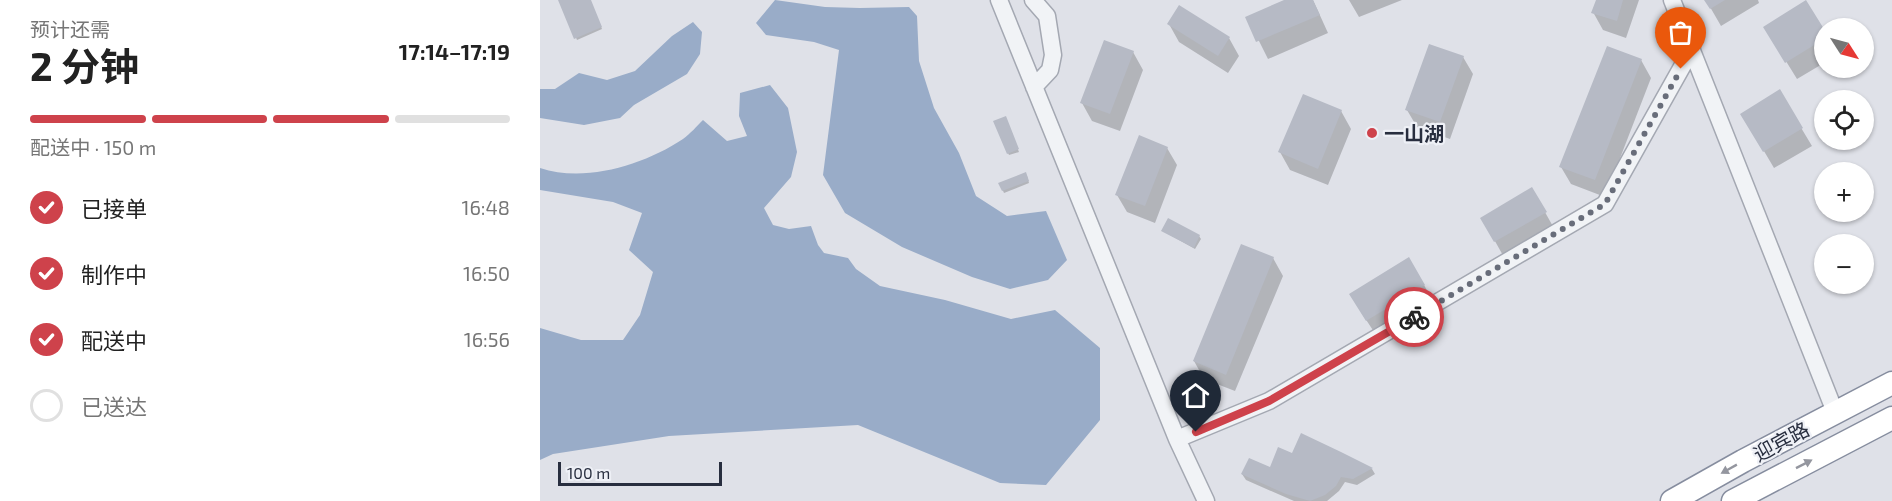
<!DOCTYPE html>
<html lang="zh">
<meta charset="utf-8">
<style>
:root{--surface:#fff;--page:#f2f2f2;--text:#222;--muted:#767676;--line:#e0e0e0;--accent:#ce424b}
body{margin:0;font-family:"Exo 2","Noto Sans SC",sans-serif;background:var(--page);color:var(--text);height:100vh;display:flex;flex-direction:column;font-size:22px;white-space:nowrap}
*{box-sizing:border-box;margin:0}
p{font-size:20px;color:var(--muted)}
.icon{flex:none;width:33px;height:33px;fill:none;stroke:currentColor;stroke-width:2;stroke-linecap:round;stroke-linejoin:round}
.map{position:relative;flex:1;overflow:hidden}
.panel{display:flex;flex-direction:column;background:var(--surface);width:540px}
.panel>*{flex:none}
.needle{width:39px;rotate:126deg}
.controls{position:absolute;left:1274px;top:18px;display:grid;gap:12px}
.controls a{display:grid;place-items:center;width:60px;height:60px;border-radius:50%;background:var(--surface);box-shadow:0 2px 4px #0004;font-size:30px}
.scale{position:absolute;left:18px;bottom:15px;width:164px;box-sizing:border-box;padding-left:6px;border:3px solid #282e3f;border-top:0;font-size:16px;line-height:21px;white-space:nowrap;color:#282e3f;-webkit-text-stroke:4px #eef0f6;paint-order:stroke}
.pin{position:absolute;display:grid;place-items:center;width:51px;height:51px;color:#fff;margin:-62px -26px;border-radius:50% 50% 50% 0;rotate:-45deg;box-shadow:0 0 6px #0007}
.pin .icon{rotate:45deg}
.courier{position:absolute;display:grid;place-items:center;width:60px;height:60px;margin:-30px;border:4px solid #ce424b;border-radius:50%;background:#fff;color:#222;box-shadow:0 2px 8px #0007}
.headline em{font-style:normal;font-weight:700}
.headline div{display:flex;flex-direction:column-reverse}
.headline{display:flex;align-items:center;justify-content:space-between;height:102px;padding:0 30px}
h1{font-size:39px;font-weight:700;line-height:45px}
.bar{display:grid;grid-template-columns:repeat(4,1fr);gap:9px 6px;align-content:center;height:72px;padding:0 30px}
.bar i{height:8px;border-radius:4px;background:var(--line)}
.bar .selected{background:var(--accent)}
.bar p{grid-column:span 4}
ol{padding:0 30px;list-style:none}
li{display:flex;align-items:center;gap:18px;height:66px}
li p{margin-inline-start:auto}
li .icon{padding:6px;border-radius:50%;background:var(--accent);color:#fff;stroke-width:4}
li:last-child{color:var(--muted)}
li i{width:33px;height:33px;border:3px solid var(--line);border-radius:50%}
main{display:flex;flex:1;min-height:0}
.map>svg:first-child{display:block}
.water{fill:#99acc8}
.shadow{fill:#0003}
.building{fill:#b6bac5}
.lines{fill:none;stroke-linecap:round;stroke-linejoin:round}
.minor-casing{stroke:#a4a8b2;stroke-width:19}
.highway-casing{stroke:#868d9f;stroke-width:25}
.minor{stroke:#f1f3f6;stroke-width:16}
.highway{stroke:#fff;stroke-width:22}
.oneway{fill:#94969f}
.done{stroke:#686d7a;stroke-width:6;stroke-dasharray:0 10.8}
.route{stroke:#ce424b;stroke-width:8}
.poi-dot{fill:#ce424b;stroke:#eef0f6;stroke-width:2}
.labels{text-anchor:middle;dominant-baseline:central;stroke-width:4.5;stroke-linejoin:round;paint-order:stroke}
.poi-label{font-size:20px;font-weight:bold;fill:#282e3f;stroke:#eef0f6;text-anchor:start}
.street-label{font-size:20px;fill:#282e3f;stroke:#eef0f6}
</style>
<main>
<section class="panel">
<div class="headline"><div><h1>2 分钟</h1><p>预计还需</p></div><em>17:14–17:19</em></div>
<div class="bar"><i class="selected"></i><i class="selected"></i><i class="selected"></i><i></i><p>配送中 · 150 m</p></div>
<ol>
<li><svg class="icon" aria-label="check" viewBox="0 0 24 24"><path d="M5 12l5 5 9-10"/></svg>已接单<p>16:48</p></li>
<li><svg class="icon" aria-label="check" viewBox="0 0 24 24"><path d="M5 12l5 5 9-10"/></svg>制作中<p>16:50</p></li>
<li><svg class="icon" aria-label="check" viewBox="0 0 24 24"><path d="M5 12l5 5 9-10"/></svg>配送中<p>16:56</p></li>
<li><i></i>已送达</li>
</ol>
</section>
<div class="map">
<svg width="1352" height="501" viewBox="0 0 1352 501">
<rect width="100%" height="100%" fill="#dfe1e8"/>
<path class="water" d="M 235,0 L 285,7 L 320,8 L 369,7 L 377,16 L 379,61 L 394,108 L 419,153 L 436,196 L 467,216 L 506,211 L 527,260 L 508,280 L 470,289 L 432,277 L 362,247 L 305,213 L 283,175 L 299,50 L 274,42 L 226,35 L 216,23 Z
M 153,22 L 162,32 L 160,54 L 147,74 L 94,105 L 80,118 L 44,125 L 0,118 L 0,89 L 15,89 L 39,73 L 67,80 L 95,71 L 132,36 Z
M 230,85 L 248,108 L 257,152 L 251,177 L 224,208 L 233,225 L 249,229 L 271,226 L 278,245 L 284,253 L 308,258 L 316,269 L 340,286 L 405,300 L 471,319 L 515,310 L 560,348 L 560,420 L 506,485 L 460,483 L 318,425 L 129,436 L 13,454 L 0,460 L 0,328 L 41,340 L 83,340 L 100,315 L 113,272 L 89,250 L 102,213 L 73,202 L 0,190 L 0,168 C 45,183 104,165 143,139 C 150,134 157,126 163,120 L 187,141 L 207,136 L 199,116 L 200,93 Z"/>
<path class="shadow" d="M 20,0 L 50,0 L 62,29 L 37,40 Z
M 748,0 L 773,0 L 788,33 L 728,59 L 707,17 Z
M 809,0 L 862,0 L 819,17 Z
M 1057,0 L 1099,0 L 1086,38 L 1063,30 L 1053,12 Z
M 1166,0 L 1218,0 L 1219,3 L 1181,26 Z
M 629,24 L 689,38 L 699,56 L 688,73 L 639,42 Z
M 1225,27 L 1284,32 L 1284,63 L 1257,79 Z
M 593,52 L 603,70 L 580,131 L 552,121 L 542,103 Z
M 923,57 L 933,74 L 910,139 L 877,127 L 867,110 Z
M 1101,60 L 1111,78 L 1065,197 L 1031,184 L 1021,167 Z
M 1239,91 L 1272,146 L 1234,168 L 1202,114 Z
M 801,111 L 811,129 L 788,185 L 750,170 L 740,152 Z
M 466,120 L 479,152 L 469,155 L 468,153 Z
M 627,148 L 637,165 L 615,223 L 587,212 L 577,195 Z
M 487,176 L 489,183 L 464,193 L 460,184 Z
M 992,189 L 1015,230 L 965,259 L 942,218 Z
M 623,231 L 659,236 L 661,239 L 655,249 Z
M 733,258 L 743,276 L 695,391 L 664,379 L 654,361 Z
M 884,285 L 894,303 L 838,338 L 821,312 Z
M 762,435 L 832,469 L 835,474 L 817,485 L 805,482 L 799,491 L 787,501 L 754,501 L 706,480 L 702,474 L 731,469 L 753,455 Z"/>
<path class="building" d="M 18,0 L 51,0 L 62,27 L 34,39 Z
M 744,0 L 773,0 L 780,15 L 716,42 L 705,17 Z
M 1056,0 L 1083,0 L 1077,21 L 1051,13 Z
M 1164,0 L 1185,0 L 1170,9 Z
M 1266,0 L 1284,29 L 1284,39 L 1245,63 L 1223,27 Z
M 639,5 L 690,37 L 678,56 L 627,24 Z
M 564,40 L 594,51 L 570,114 L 540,103 Z
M 889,44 L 924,56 L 900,122 L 865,110 Z
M 1067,46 L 1102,59 L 1055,180 L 1019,167 Z
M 1240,89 L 1263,128 L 1223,152 L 1200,114 Z
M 763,94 L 802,110 L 778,169 L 738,152 Z
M 466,116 L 479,149 L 467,154 L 453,121 Z
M 599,135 L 628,147 L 605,206 L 575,195 Z
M 486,172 L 489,181 L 462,191 L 458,183 Z
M 992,187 L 1007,212 L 954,242 L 940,218 Z
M 628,218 L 660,235 L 654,248 L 621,231 Z
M 701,244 L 734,257 L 686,375 L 653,361 Z
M 869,257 L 885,285 L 826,321 L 809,294 Z
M 761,433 L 801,452 L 833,468 L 813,479 L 801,477 L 796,486 L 785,495 L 770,501 L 746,494 L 701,474 L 709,458 L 730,467 L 738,447 L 752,453 Z"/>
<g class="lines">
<g class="minor-casing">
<path id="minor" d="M 459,0 L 637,439 L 666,501
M 493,0 L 507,16 L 513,55 L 510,70 L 494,87
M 1132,0 L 1295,412
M 637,439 L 729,401 L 1065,204 L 1152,49"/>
</g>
<g class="highway-casing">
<path id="highway" d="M 1132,501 L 1203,461 L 1352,383
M 1193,501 L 1352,418"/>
</g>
<use href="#minor" class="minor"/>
<use href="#highway" class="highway"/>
</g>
<defs><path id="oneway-solid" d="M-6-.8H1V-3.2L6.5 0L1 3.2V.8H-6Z" transform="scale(1.5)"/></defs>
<g class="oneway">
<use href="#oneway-solid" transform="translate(1264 464) rotate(-27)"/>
<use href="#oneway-solid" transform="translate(1189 469) rotate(151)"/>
</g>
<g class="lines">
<path class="done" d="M 874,317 L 1065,204 L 1141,69"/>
<path class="route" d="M 656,432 L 729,401 L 874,317"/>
</g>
<circle class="poi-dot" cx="832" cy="133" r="6"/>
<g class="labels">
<g class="poi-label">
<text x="844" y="133">一山湖</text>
</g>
<g class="street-label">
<text transform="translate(1241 441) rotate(-28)">迎宾路</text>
</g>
</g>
</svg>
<div class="controls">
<a><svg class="needle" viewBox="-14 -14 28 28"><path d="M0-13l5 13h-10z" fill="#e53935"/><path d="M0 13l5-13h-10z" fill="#767676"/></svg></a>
<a><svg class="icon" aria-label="locate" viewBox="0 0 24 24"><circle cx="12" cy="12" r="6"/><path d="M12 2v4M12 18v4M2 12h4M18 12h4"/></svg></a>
<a>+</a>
<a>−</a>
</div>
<div class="scale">100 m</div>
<div class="pin" style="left:1141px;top:69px;background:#ea580c"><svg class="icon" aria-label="bag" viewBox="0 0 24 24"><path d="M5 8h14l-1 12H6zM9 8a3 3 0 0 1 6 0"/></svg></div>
<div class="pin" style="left:656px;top:432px;background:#1f2937"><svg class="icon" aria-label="home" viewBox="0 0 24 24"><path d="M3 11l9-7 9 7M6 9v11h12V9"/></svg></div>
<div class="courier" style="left:874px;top:317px"><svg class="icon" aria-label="bike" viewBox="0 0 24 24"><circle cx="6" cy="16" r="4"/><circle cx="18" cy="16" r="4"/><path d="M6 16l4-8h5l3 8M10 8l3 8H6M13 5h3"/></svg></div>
</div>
</main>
